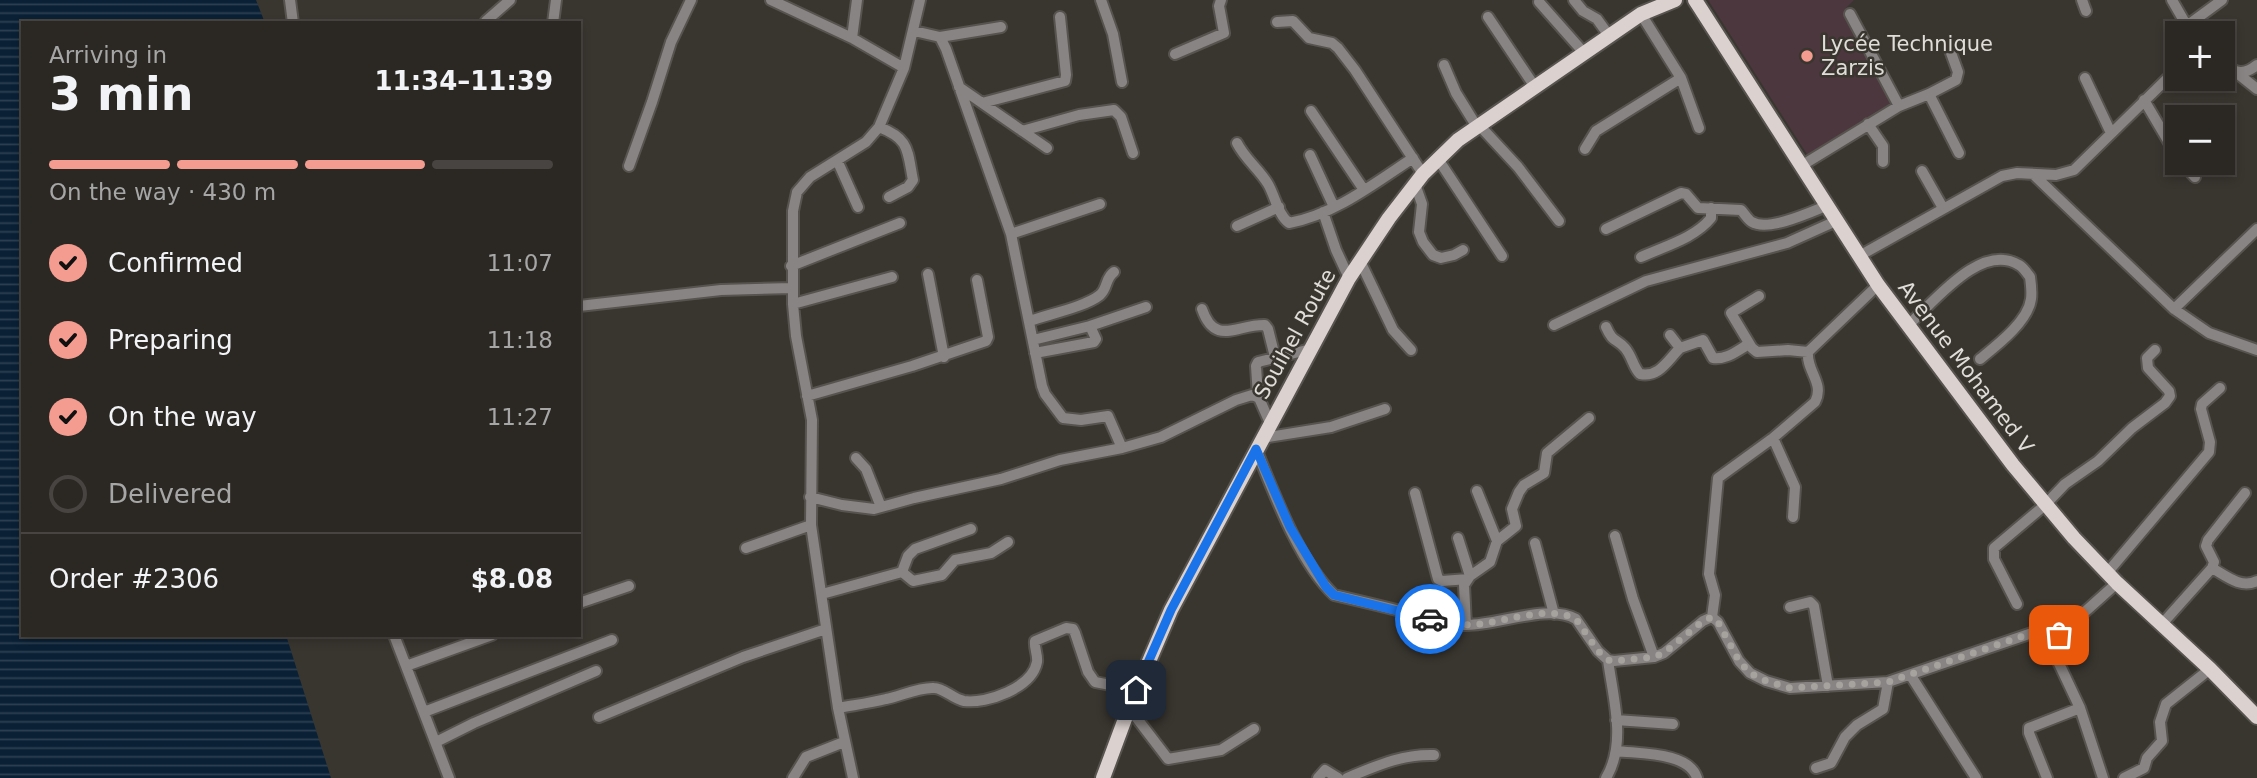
<!DOCTYPE html>
<meta charset="utf-8">
<style>
:root{--surface:#2b2823;--page:#33302b;--text:#f1f3f6;--muted:#a6a6a6;--line:#474441;--accent:#f59c91}
body{margin:0;font-family:"DejaVu Sans",sans-serif;background:var(--page);color:var(--text);height:100vh;display:flex;flex-direction:column;font-size:26px;white-space:nowrap}
*{box-sizing:border-box;margin:0}
p{font-size:23px;color:var(--muted)}
.icon{flex:none;width:38px;height:38px;fill:none;stroke:currentColor;stroke-width:2;stroke-linecap:round;stroke-linejoin:round}
.map{position:relative;flex:1;overflow:hidden}
.drawer{position:absolute;left:21px;top:21px;width:560px;height:616px;display:flex;flex-direction:column;background:var(--surface);border-radius:0px;box-shadow:0 4px 10px #0003,0 0 0 2px var(--line)}
.drawer>*{flex:none}
.tools{position:absolute;left:2165px;top:21px;display:grid;gap:14px}
.tools a{display:grid;place-items:center;width:70px;height:70px;border-radius:0px;background:var(--surface);box-shadow:0 4px 10px #0003,0 0 0 2px var(--line);font-size:35px}
.pin{position:absolute;display:grid;place-items:center;width:60px;height:60px;color:#fff;margin:-30px;border-radius:14px;box-shadow:0 4px 10px #0006}
.courier{position:absolute;display:grid;place-items:center;width:70px;height:70px;margin:-35px;border:5px solid #1a73e8;border-radius:50%;background:#fff;color:#222;box-shadow:0 2px 9px #0007}
.head em{font-style:normal;font-weight:800}
.head div{display:flex;flex-direction:column-reverse}
.head{display:flex;align-items:center;justify-content:space-between;height:119px;padding:0 28px}
h1{font-size:46px;font-weight:800;line-height:52px}
.bar{display:grid;grid-template-columns:repeat(4,1fr);gap:10px 7px;align-content:center;height:84px;padding:0 28px}
.bar i{height:9px;border-radius:5px;background:var(--line)}
.bar .on{background:var(--accent)}
.bar p{grid-column:span 4}
.line{display:flex;align-items:center;gap:18px;padding:0 28px;border-top:2px solid var(--line)}
.line div{flex:1}
ol{padding:0 28px;list-style:none}
li{display:flex;align-items:center;gap:21px;height:77px}
li p{margin-inline-start:auto}
li .icon{padding:7px;border-radius:50%;background:var(--accent);color:#111;stroke-width:4}
li:last-child{color:var(--muted)}
li i{width:38px;height:38px;border:4px solid var(--line);border-radius:50%}
.map>svg:first-child{display:block}
.education{fill:#4b373d}
.water{fill:url(#water-rules)}
.lines{fill:none;stroke-linecap:round;stroke-linejoin:round}
.minor-casing{stroke:#57534e;stroke-width:14}
.major-casing{stroke:#57534e;stroke-width:18}
.minor{stroke:#888483;stroke-width:10}
.major{stroke:#dbd2cf;stroke-width:14}
.done{stroke:#a6a29e;stroke-width:7;stroke-dasharray:0 12.6}
.route{stroke:#1a73e8;stroke-width:9}
.poi-dot{fill:#f59c91;stroke:#39352f;stroke-width:2.5}
.labels{text-anchor:middle;dominant-baseline:central;stroke-width:5;stroke-linejoin:round;paint-order:stroke}
.poi-label{font-size:21px;fill:#e0ddd9;stroke:#39352f;text-anchor:start}
.street-label{font-size:21px;fill:#e0ddd9;stroke:#39352f}
</style>
<div class="map">
<svg width="2257" height="778" viewBox="0 0 2257 778">
<defs>
<pattern id="water-rules" width="6" height="5" patternUnits="userSpaceOnUse" patternTransform="scale(1.75)"><rect width="6" height="5" fill="#0a2035"/><path d="M0 2.5h6" fill="none" stroke="#2d4052"/></pattern>
</defs>
<rect width="100%" height="100%" fill="#39352f"/>
<path class="education" d="M 1708,0 L 1854,0 L 1846,8 L 1896,104 L 1810,159 Z"/>
<path class="water" d="M 0,0 L 256,0 L 265,23 L 23,23 L 23,635 L 286,635 L 331,778 L 0,778 Z"/>
<g class="lines">
<g class="minor-casing">
<path id="minor" d="M 290,0 L 293,23
M 771,0 L 852,38
M 857,0 L 852,38 L 904,68
M 1101,0 L 1113,34 L 1122,82
M 1574,0 L 1583,11 L 1597,19 L 1610,37
M 2082,0 L 2086,11
M 2172,0 L 2191,33
M 1539,2 L 1585,54
M 1641,14 L 1681,78 L 1699,128
M 1850,14 L 1899,106
M 1488,17 L 1535,87
M 486,21 L 510,0
M 1277,22 L 1293,21 L 1309,38 L 1332,43 L 1338,48 L 1355,70 L 1423,174
M 553,23 L 556,0
M 2188,25 L 2222,0
M 914,31 L 940,37 L 946,49 L 1011,234 L 1042,386 L 1045,394 L 1063,418 L 1081,420 L 1108,416 L 1122,448
M 940,37 L 1001,27
M 1175,54 L 1224,33 L 1219,6 L 1221,0
M 2222,64 C 2237,73 2243,76 2257,65
M 1444,65 L 1456,93 L 1477,127
M 2237,73 L 2257,89
M 2085,78 L 2111,133
M 959,87 L 1047,148
M 1929,94 L 1959,153
M 2144,100 L 2177,156
M 982,103 L 1065,81 L 1066,75 L 1060,17
M 1311,111 L 1364,190
M 1868,124 L 1883,146 L 1883,162
M 1479,125 L 1518,167 L 1559,221
M 879,127 C 910,139 907,150 913,180 L 908,187 L 889,197
M 1022,131 L 1079,115 L 1114,110 L 1121,117 L 1133,153
M 1237,143 C 1245,159 1259,169 1268,184 C 1275,196 1278,215 1289,223 C 1334,215 1375,183 1413,158
M 1585,149 L 1596,131 L 1681,78
M 1310,155 L 1334,207
M 1438,159 L 1502,256
M 837,160 L 858,207
M 2182,163 L 2195,177
M 629,166 L 652,102 L 671,42 L 691,0
M 1801,166 L 1899,106 L 1929,94 L 1956,80 L 1958,72 L 1950,50
M 1922,171 L 1943,208
M 2034,175 L 2174,309 L 2209,333 L 2257,350
M 1415,184 L 1422,204 L 1419,232 L 1423,242 L 1433,255 L 1441,258 L 1454,255 L 1463,250
M 1323,212 L 1336,250 L 1349,278
M 1237,226 L 1279,207
M 1606,229 L 1681,193 L 1686,194 L 1698,208 L 1741,210 C 1744,213 1748,220 1752,222 C 1768,232 1811,212 1826,206
M 1011,234 L 1100,204
M 1859,256 L 2002,176 L 2017,173 L 2056,175 L 2074,170 L 2177,69
M 1641,257 C 1665,246 1695,238 1711,218 L 1711,208
M 1360,261 L 1393,330 L 1411,350
M 791,266 L 900,223
M 928,274 L 944,357
M 1759,296 L 1731,313 L 1752,348 L 1757,352 L 1788,350 L 1808,352
M 793,304 L 892,277
M 579,306 L 721,290 L 792,288
M 1202,309 C 1215,347 1237,324 1265,325 L 1268,329 L 1275,357
M 2174,309 L 2257,229
M 1030,321 C 1049,314 1085,307 1100,295 C 1108,288 1105,278 1114,272
M 1554,325 L 1646,281 L 1787,243 L 1836,221
M 1090,326 L 1146,307
M 1907,326 C 1932,305 1980,241 2019,265 C 2023,267 2027,273 2030,277 C 2031,284 2032,292 2031,299 C 2028,322 1996,346 1980,359
M 1606,327 C 1613,343 1616,338 1625,348 C 1632,356 1633,367 1640,374 C 1659,378 1668,360 1680,348
M 1670,335 L 1680,348 L 1703,340 L 1713,358 C 1727,360 1738,350 1749,344
M 1033,340 L 1090,326 L 1096,339 L 1094,342 L 1035,353
M 807,396 L 912,366 L 986,341 L 988,337 L 977,280
M 1258,397 L 1256,366 L 1258,362 L 1311,349
M 1262,438 L 1331,427 L 1385,409
M 1773,438 L 1795,487 L 1793,517
M 1256,449 C 1274,493 1299,562 1334,595 C 1360,601 1386,607 1412,614 C 1430,619 1447,624 1465,625 C 1497,626 1547,603 1576,619 L 1598,651 L 1608,660 L 1614,661 L 1654,657 L 1664,653 L 1703,621 L 1712,617 L 1718,622 L 1739,661 L 1750,673 L 1766,681 L 1790,688 L 1888,682 L 2032,633 L 2043,632 L 2059,635
M 856,458 L 866,469 L 881,507
M 1477,491 L 1497,541
M 1415,493 L 1438,579 L 1442,581 L 1468,579
M 810,497 L 842,505 L 874,509 L 914,498 L 1001,479 L 1060,460 L 1122,448 L 1161,437 L 1236,400 L 1252,395 L 1259,398 L 1270,423
M 1615,536 L 1633,599 L 1654,657
M 1458,538 L 1470,576
M 1535,543 L 1554,614
M 746,548 L 811,525
M 2212,568 C 2226,576 2241,589 2257,581
M 902,572 L 913,581 L 942,575 L 955,560 L 991,553 L 1008,542
M 902,572 L 908,556 L 915,549 L 971,529
M 2107,573 L 2209,452 L 2210,442 L 2201,409 L 2202,404 L 2220,388
M 822,594 L 902,572
M 579,603 L 629,586
M 2017,604 L 1994,559 L 1994,548 L 2045,505 L 2065,484 L 2098,461 L 2132,428 L 2165,403 L 2170,396 L 2169,391 L 2148,368 L 2147,358 L 2155,350
M 1790,607 L 1810,602 L 1814,606 L 1828,686
M 1712,617 L 1715,595 L 1709,574 L 1718,478 L 1773,438 L 1815,402 C 1825,383 1806,371 1808,352 L 1878,285
M 2162,624 L 2212,568 L 2214,562 L 2206,546 L 2208,540 L 2245,493
M 1466,625 L 1464,585 L 1470,576 L 1490,562 L 1497,541 L 1516,526 L 1512,509 L 1519,492 L 1524,485 L 1544,473 L 1547,453 L 1589,418
M 394,635 L 449,778
M 406,666 L 492,635
M 1911,676 L 1976,778
M 838,708 C 854,705 870,703 886,699 C 901,696 919,687 934,688 C 944,688 953,699 964,701 C 987,704 1032,688 1037,662 C 1038,655 1034,648 1035,641 L 1066,628 L 1073,629 L 1075,633 L 1088,672 L 1095,682 L 1136,690
M 1129,708 L 1168,759 L 1221,750 L 1254,729
M 424,712 L 612,640
M 599,717 L 743,657 L 826,629
M 1616,720 L 1673,724
M 436,742 L 474,723 L 596,671
M 1617,751 C 1640,754 1689,752 1697,778
M 1816,768 L 1831,763 L 1845,737 L 1857,725 L 1883,709 L 1888,682
M 793,778 L 806,757 L 844,742
M 853,778 L 838,708 L 811,525 L 812,420 L 796,336 L 793,304 L 793,211 L 797,192 L 810,177 L 866,142 L 879,127 L 904,68 L 920,0
M 1318,778 L 1325,770 L 1338,778
M 1347,778 C 1376,766 1401,754 1434,755
M 1606,778 C 1627,743 1613,698 1608,660
M 2047,778 L 2029,733 L 2029,728 L 2080,708
M 2103,778 L 2080,708 L 2055,655 L 2053,643 L 2059,635 L 2117,583
M 2124,778 L 2144,768 L 2147,758 L 2162,741 L 2160,722 L 2166,704 L 2210,669"/>
</g>
<g class="major-casing">
<path id="major" d="M 1695,0 L 1878,285 L 2013,465 L 2074,538 L 2117,583 L 2210,669 L 2257,717
M 1103,778 L 1129,708 L 1171,610 L 1349,278 L 1389,218 L 1423,174 L 1458,140 L 1641,14 L 1675,0"/>
</g>
<use href="#minor" class="minor"/>
<use href="#major" class="major"/>
</g>
<g class="lines">
<path class="done" d="M 1430,619 C 1446,623 1462,626 1479,624 C 1506,621 1551,605 1576,619 L 1598,651 L 1608,660 L 1614,661 L 1654,657 L 1664,653 L 1703,621 L 1712,617 L 1718,622 L 1739,661 L 1750,673 L 1766,681 L 1790,688 L 1888,682 L 2032,633 L 2043,632 L 2059,635"/>
<path class="route" d="M 1136,690 L 1171,610 L 1256,449 L 1290,527 L 1326,587 L 1334,595 L 1430,619"/>
</g>
<circle class="poi-dot" cx="1807" cy="56" r="7"/>
<g class="labels">
<g class="poi-label">
<text x="1821" y="44">Lycée Technique<tspan x="1821" dy="24">Zarzis</tspan></text>
</g>
<g class="street-label">
<text transform="translate(1295 334) rotate(-61)">Souihel Route</text>
<text transform="translate(1966 367) rotate(53)">Avenue Mohamed V</text>
</g>
</g>
</svg>
<div class="tools">
<a>+</a>
<a>−</a>
</div>
<div class="pin" style="left:2059px;top:635px;background:#ea580c"><svg class="icon" aria-label="bag" viewBox="0 0 24 24"><path d="M5 8h14l-1 12H6zM9 8a3 3 0 0 1 6 0"/></svg></div>
<div class="pin" style="left:1136px;top:690px;background:#1f2937"><svg class="icon" aria-label="home" viewBox="0 0 24 24"><path d="M3 11l9-7 9 7M6 9v11h12V9"/></svg></div>
<div class="courier" style="left:1430px;top:619px"><svg class="icon" aria-label="car" viewBox="0 0 24 24"><path d="M5 17H2v-5l4-1 3-4h7l3 4 3 1v5h-3M9 17h6M6 11h13"/><circle cx="7" cy="17" r="2"/><circle cx="17" cy="17" r="2"/></svg></div>
<section class="drawer">
<div class="head"><div><h1>3 min</h1><p>Arriving in</p></div><em>11:34–11:39</em></div>
<div class="bar"><i class="on"></i><i class="on"></i><i class="on"></i><i></i><p>On the way · 430 m</p></div>
<ol>
<li><svg class="icon" aria-label="check" viewBox="0 0 24 24"><path d="M5 12l5 5 9-10"/></svg>Confirmed<p>11:07</p></li>
<li><svg class="icon" aria-label="check" viewBox="0 0 24 24"><path d="M5 12l5 5 9-10"/></svg>Preparing<p>11:18</p></li>
<li><svg class="icon" aria-label="check" viewBox="0 0 24 24"><path d="M5 12l5 5 9-10"/></svg>On the way<p>11:27</p></li>
<li><i></i>Delivered</li>
</ol>
<div class="line" style="height:91px"><div>Order #2306</div><b>$8.08</b></div>
</section>
</div>
